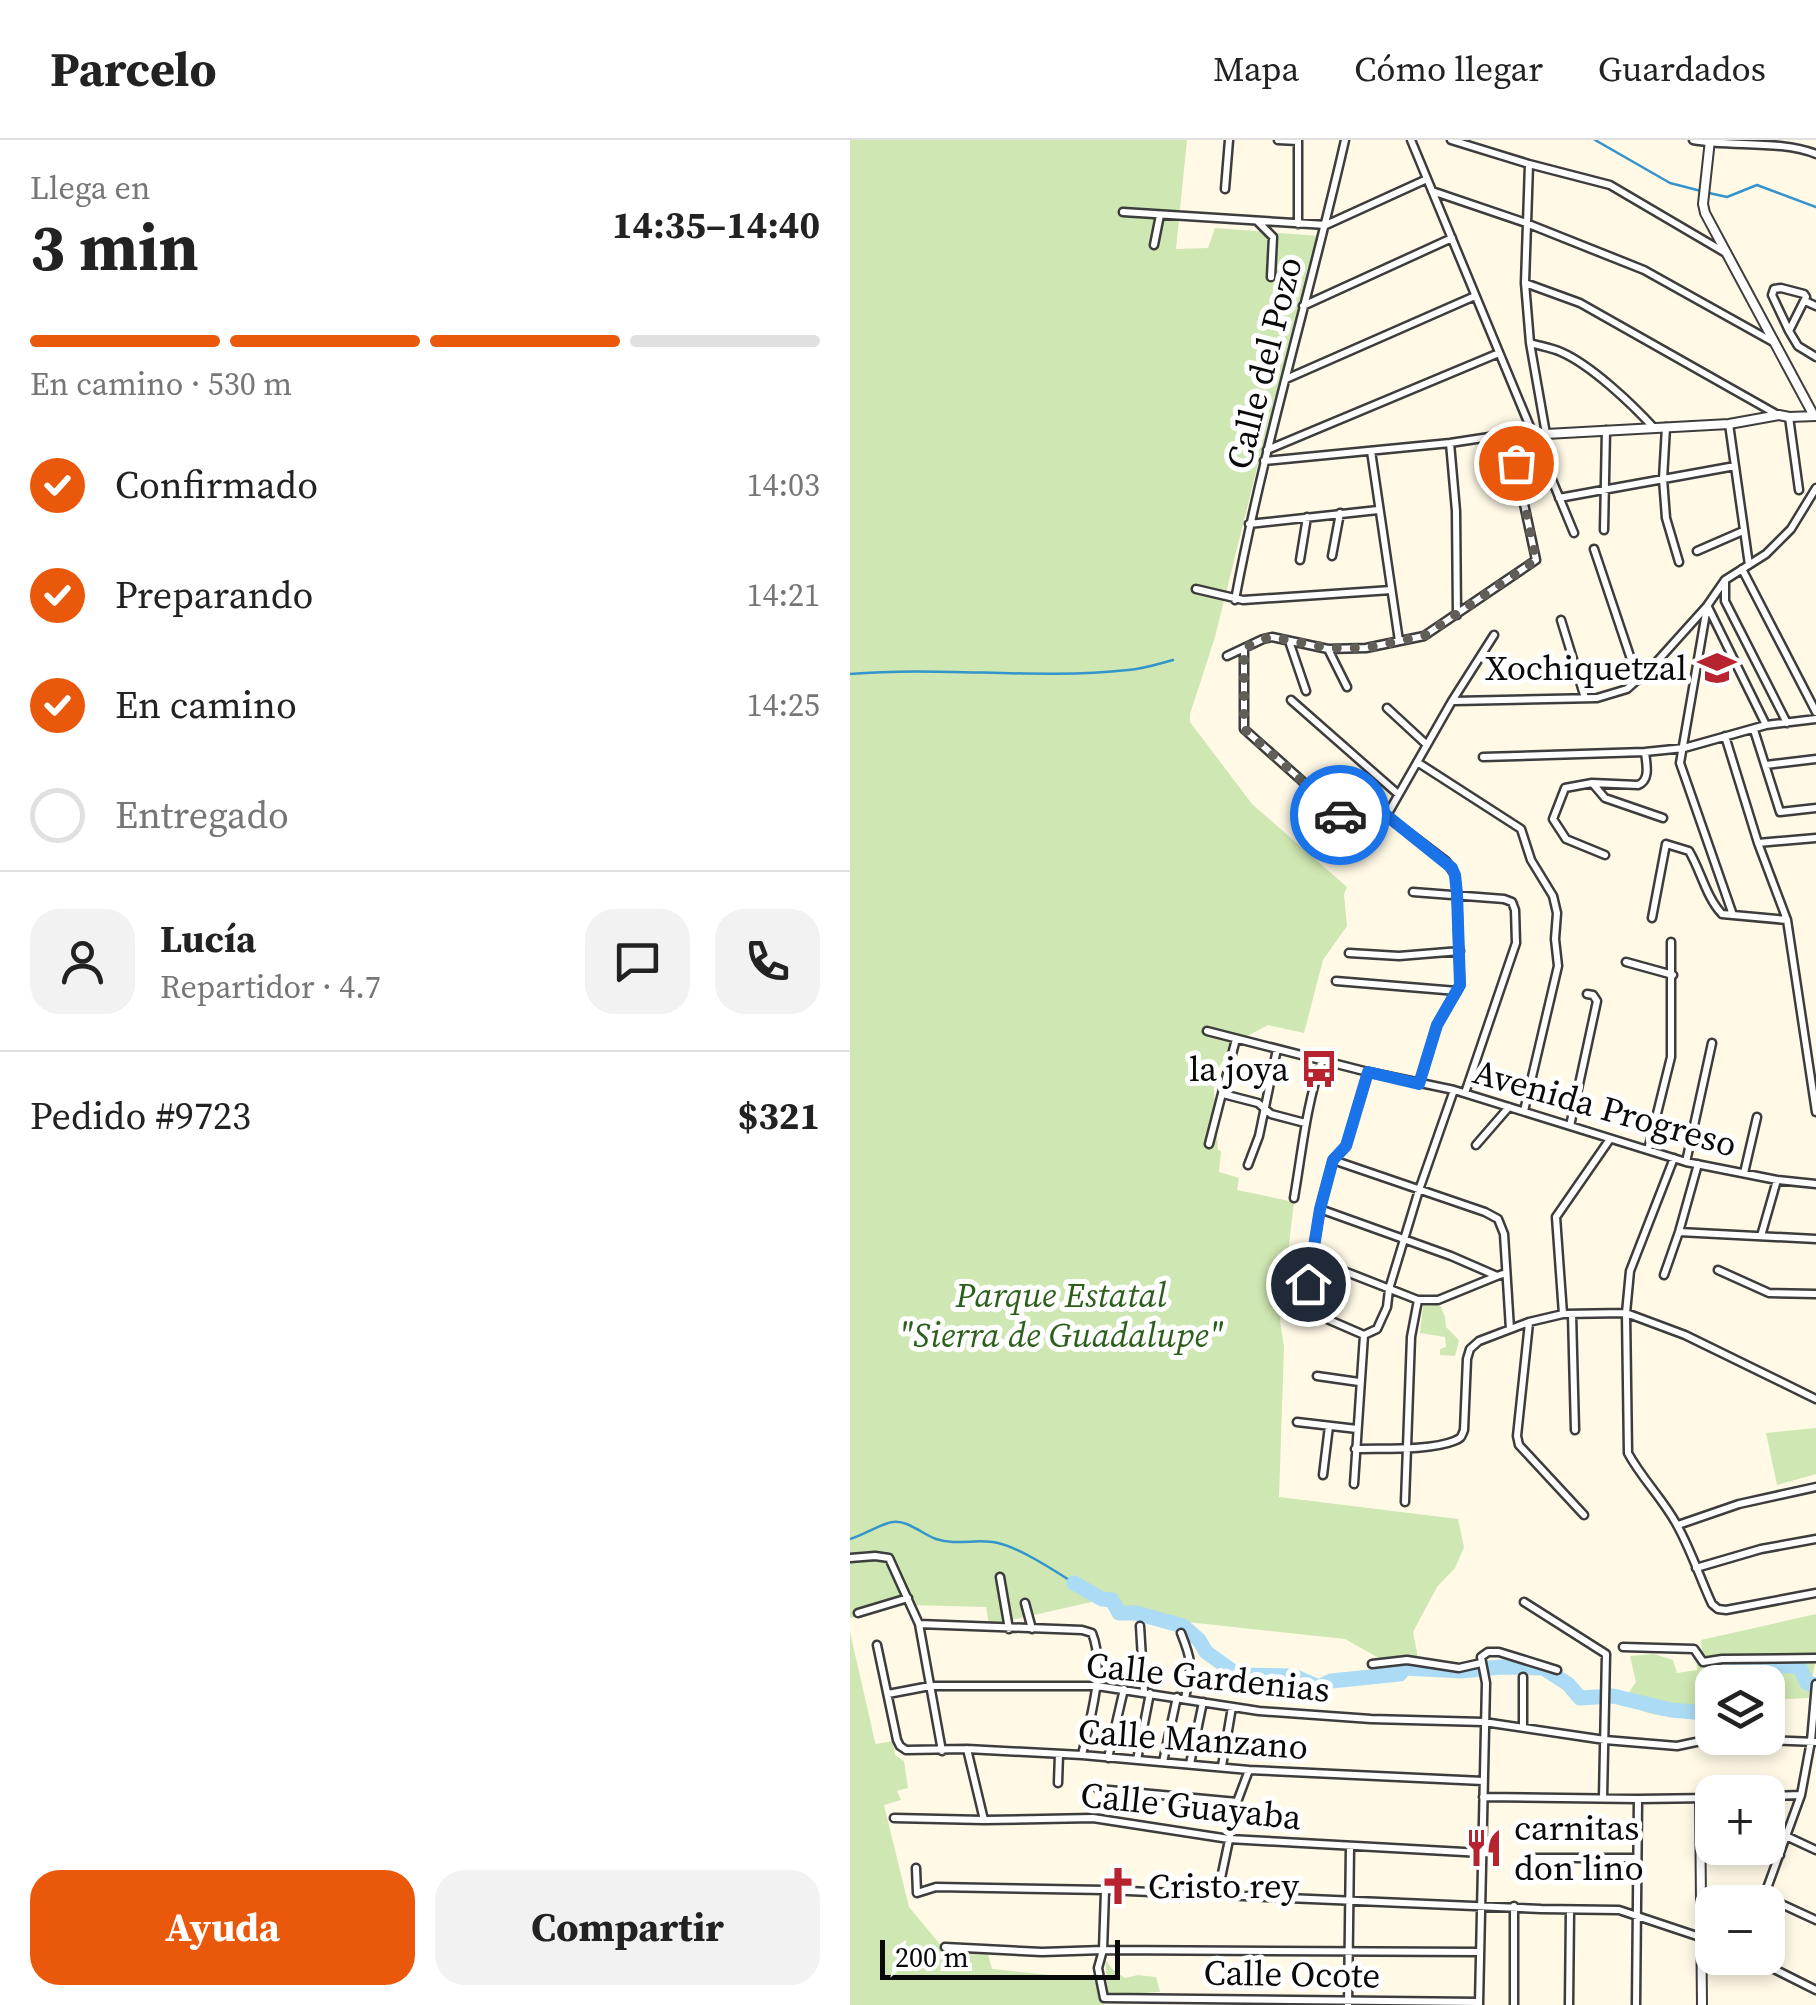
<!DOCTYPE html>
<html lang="es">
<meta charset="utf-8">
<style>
:root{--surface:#fff;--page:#f2f2f2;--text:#222;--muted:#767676;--line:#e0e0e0;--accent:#ea580c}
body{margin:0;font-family:"Source Serif 4",serif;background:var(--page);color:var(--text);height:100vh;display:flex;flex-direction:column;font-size:38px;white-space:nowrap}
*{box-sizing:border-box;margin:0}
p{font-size:32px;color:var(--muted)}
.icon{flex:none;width:55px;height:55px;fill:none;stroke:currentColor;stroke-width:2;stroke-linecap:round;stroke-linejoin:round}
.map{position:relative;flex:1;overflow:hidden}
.sheet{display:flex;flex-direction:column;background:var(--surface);width:850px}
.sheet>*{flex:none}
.fabs{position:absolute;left:845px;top:1525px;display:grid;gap:20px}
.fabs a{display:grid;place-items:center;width:90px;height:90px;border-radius:20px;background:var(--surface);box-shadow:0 5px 15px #0003;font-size:50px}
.scale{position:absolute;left:30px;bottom:25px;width:240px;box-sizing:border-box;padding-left:10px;border:5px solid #0a0a0a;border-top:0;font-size:28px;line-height:35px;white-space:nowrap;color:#0a0a0a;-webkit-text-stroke:8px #fff;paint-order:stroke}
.pin{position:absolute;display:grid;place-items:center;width:85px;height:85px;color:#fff;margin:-42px;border:5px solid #fff;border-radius:50%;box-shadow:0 2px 10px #0007}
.courier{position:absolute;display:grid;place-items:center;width:100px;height:100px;margin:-50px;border:8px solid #1a73e8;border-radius:50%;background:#fff;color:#222;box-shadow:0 2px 12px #0007}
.headline em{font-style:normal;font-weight:700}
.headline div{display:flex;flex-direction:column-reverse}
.headline{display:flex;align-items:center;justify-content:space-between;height:170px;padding:0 30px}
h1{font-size:65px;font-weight:700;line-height:75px}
.bar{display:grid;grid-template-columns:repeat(4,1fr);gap:15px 10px;align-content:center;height:120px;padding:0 30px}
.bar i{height:12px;border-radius:8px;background:var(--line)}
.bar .current{background:var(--accent)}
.bar p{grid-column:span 4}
.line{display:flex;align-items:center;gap:25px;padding:0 30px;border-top:2px solid var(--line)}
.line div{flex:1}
.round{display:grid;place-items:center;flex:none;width:105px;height:105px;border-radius:30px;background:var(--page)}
ol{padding:0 30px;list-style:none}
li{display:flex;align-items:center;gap:30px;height:110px}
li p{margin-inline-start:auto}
li .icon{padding:10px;border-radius:50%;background:var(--accent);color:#fff;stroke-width:4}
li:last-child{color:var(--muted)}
li i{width:55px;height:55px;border:5px solid var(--line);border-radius:50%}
.cta{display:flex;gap:20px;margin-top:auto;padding:20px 30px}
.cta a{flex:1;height:115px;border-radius:30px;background:var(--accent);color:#fff;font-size:40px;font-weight:700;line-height:115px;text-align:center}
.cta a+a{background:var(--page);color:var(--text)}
header{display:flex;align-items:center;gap:60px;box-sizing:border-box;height:140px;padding:0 50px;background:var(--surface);border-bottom:2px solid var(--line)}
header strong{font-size:48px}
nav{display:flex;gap:55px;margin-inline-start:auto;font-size:35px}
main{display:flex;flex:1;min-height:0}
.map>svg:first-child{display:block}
.green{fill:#cfe7b2}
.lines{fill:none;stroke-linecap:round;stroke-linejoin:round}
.stream{stroke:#3494cc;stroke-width:2.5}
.river{stroke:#acdcf5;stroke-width:15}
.minor-casing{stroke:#3d3d3d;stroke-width:11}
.tertiary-casing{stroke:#3d3d3d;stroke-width:12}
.minor{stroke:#fff;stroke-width:6}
.tertiary{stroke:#fff;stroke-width:8}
.done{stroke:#605e57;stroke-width:10;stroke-dasharray:0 18}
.route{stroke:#1a73e8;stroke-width:12}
.labels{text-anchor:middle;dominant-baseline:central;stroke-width:10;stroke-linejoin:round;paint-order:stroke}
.street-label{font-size:35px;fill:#0a0a0a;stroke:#fff}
.poi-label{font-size:35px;fill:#0a0a0a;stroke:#fff;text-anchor:end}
.park-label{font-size:35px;font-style:italic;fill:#2c5f1c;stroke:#fff}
</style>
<header>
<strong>Parcelo</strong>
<nav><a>Mapa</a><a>Cómo llegar</a><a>Guardados</a></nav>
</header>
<main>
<section class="sheet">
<div class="headline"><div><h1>3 min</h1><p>Llega en</p></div><em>14:35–14:40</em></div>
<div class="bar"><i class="current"></i><i class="current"></i><i class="current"></i><i></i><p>En camino · 530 m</p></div>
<ol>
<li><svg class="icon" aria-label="check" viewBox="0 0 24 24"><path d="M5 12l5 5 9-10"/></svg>Confirmado<p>14:03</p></li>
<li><svg class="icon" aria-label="check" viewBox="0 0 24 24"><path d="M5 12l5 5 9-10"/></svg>Preparando<p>14:21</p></li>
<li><svg class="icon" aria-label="check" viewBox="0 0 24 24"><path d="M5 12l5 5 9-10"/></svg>En camino<p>14:25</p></li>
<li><i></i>Entregado</li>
</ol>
<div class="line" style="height:180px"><a class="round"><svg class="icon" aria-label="person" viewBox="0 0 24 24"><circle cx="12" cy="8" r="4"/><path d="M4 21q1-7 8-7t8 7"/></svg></a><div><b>Lucía</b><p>Repartidor · 4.7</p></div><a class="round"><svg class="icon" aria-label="chat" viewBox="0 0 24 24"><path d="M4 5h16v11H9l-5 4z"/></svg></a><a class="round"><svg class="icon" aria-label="phone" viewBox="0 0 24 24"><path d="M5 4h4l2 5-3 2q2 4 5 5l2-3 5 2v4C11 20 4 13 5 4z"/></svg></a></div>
<div class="line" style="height:130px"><div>Pedido #9723</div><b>$321</b></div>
<div class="cta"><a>Ayuda</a><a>Compartir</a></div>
</section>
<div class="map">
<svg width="966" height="1865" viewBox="0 0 966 1865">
<rect width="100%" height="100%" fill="#fff9e6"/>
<path class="green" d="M 0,0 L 337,0 L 326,109 L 358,108 L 365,88 L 470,96 L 435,227 L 413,319 L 409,320 L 365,497 L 340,574 L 340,582 L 402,664 L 497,747 L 494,754 L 497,786 L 473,820 L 454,893 L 418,885 L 388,901 L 363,935 L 368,1010 L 371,1011 L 369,1032 L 389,1038 L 387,1050 L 444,1062 L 430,1180 L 434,1207 L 429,1357 L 608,1379 L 614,1407 L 605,1428 L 587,1447 L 563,1492 L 570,1528 L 552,1531 L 495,1499 L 337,1482 L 246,1461 L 139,1485 L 136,1467 L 57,1465 L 0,1478 Z
M 590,1165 L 595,1177 L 596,1187 L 609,1200 L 605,1216 L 590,1215 L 590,1209 L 596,1207 L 595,1197 L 570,1193 L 573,1166 Z
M 966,1288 L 966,1334 L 927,1345 L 916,1293 Z
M 966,1474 L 966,1517 L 959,1558 L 918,1560 L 918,1542 L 862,1542 L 862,1572 C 823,1576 810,1583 773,1561 L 786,1542 L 780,1516 L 804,1514 L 823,1520 L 827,1533 L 847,1530 L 846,1514 L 852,1513 L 851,1500 Z
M 0,1492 L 25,1602 L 26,1604 L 43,1601 L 45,1615 L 54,1621 L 58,1648 L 47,1651 L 51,1660 L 34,1665 L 59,1767 L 93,1808 L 103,1812 L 138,1814 L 142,1829 L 250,1840 L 254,1865 L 0,1865 Z
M 255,1819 L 263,1830 L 275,1838 L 288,1835 L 306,1837 L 310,1852 L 258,1855 Z"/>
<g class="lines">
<path class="stream" d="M 745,0 L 820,43 L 851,51
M 859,53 L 877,57 L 907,45 L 966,67
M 0,534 C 92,526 186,540 278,530 C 293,529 308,524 323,520
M 0,1399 C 14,1395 32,1383 43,1382 C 58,1380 72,1394 86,1399 C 107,1406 128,1398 148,1403 C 170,1408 205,1431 224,1443"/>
<path class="river" d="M 224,1443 L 252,1459 L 262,1460 L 269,1473 L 286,1473 L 333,1486 L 349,1500 L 356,1512 L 388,1535 L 444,1536 L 469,1547 L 481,1541 L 550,1534 L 554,1528 L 611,1531 L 651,1527 L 693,1528 L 718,1544 L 730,1558 L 763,1556 L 821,1570 L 856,1573 L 862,1561
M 874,1542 L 885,1525 L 949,1526 L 957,1543 L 966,1545"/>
<g class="minor-casing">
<path id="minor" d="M 428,0 L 448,1
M 561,0 L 724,393
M 601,0 L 679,24 L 760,45 L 874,112
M 843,0 C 881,7 932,0 966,14
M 679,24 L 675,143 L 680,203 L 696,294
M 375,49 L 379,0
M 582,51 L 676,83 L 794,130 L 923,202
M 273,72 L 476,85 L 577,39
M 407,81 L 423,97 L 421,137
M 448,84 L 448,0
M 304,105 L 310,75
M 675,143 L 730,163 L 928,275
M 955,161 L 966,166
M 453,166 L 602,98
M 939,191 L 922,155 L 924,149 L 931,148 L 954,154 L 956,157 L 939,191 L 948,206 L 966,217
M 680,203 C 690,206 702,208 711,212 C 741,225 782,264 804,288
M 436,239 L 625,156
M 939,277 L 949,350
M 879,284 L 899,425
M 816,287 L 813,339 L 816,378 L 829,422
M 600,303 L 606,371 L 607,475
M 417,310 L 649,213
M 521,311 L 549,501
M 709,358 L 885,326
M 399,384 L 528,370
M 754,390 L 756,290
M 744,409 L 788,540
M 847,411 L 893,391
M 482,416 L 490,373
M 450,420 L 457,377
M 892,429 L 966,572
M 875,441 L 875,461 L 937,583
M 346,449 L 393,460 L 541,450
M 385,460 C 414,305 460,154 495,0
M 857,467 L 830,623 L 883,775
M 858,467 L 916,585
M 711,480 L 735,558
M 439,501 L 456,551
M 394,508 L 394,589 L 507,690 C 520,692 527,683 537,675 L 602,561 L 644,495
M 478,509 L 497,547
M 377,516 L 413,499 L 422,497 L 478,509 L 516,508 L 574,496 L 686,420 L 659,294 L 600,303 L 414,321
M 441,560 L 548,654
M 604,561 L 747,558 L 777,549 L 803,526 L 857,466 L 875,440 L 916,414 L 941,389 L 966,348
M 537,568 L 577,605
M 904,590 L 930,672 L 966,668
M 875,596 L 908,703 L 937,780 L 966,972
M 633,617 L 795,612 L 834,608 L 916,585 L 966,579
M 567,622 L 671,689 L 681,720 L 703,756 L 707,773 L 705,799 L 708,826 L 674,971
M 916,625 L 966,619
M 743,644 L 755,658 L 813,678
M 537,676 L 596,721 L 605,735 L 607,754 L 610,845 L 587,885 L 569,944
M 908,703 L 966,698
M 755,715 L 716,699 L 703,679 L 715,648 L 742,643 L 788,645 C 801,640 796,623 795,612
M 563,752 L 654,759 L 662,762 L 665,770 L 666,803 L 615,953
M 802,778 L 816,704 L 839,711 C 851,731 856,757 872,774 L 937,780
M 499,813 L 549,816 L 610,811
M 776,822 L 823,835
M 486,841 L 607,851
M 357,891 L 518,932 L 604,950 L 836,1022 L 927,1040 L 966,1044
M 373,954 L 408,963 L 421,974 L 455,983
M 720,986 L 747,861 L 743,855 L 737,854
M 359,1004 L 386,899
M 626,1005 L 659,967
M 798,1010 L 821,917 L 821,802
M 824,1018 L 780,1131 L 776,1173 L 778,1313 C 792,1339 813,1359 827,1385 C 841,1410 850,1438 862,1464 L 868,1469 L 876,1470 L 966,1453
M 483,1020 L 635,1072 L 648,1079 L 654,1094 L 660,1189
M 836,1022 L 862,903
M 398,1025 L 409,996 L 427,909
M 894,1033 L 907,977
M 444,1058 C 452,1012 456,965 472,920
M 470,1069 L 601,1116 L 647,1136 L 656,1133
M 829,1092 L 966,1099
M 911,1096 L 927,1040
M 463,1119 L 568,1160 L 588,1160 L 647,1136
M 868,1130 L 919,1153 L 966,1154
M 814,1135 L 829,1092 L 848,1024
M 428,1163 L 454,1169 L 514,1195
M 454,1169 L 470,1069 L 483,1020 L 496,1006 L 518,932
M 713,1174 L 706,1077 L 760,999
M 722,1174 L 725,1290
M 679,1183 L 667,1296 L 669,1305 L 734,1375
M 514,1195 L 527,1189 L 537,1167 L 539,1149 L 569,1050 L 604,950
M 467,1236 L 509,1242
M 447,1282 L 507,1289
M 505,1309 C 532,1308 579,1311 604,1301 C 612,1298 611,1297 614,1290 L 617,1219 L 620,1209 L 629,1201 L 679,1182 L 713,1174 L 776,1173 L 835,1195 L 966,1259
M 473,1335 L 479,1286
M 504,1344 L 514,1195
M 555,1362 L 561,1197 L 568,1160
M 828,1385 L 889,1364 L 966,1347
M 0,1418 L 25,1416 L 39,1418 L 69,1484 L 92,1611
M 846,1428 L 911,1409 L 966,1399
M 150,1437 L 159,1489
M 674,1462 L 756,1514 L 753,1658
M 175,1463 L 182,1489
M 8,1473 L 58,1458
M 69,1484 L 232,1490 L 242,1493 C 256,1528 240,1579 232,1615
M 290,1486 L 294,1552
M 331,1493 C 344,1526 341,1525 335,1559
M 27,1505 L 47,1600 L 50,1606 L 56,1610 L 117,1609 L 232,1615 L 399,1630 L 633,1641
M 773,1507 L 844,1509 L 853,1522 L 872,1519 L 966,1518
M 522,1524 L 557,1520 L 609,1528 L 631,1523
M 673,1537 L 673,1587
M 38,1554 L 80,1546 L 247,1546 L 409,1571 L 521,1579 L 634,1582 L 755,1600 L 827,1606 L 865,1598 L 966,1602
M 117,1609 L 134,1680
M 258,1618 L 274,1549
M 287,1620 L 300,1553
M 313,1622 L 327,1557
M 340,1624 L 353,1562
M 372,1626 L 382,1567
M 208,1643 L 209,1614
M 248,1649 L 387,1662
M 918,1656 L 951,1655
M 633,1657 L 788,1659 L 862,1658
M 44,1678 L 134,1680 L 243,1678 L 379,1699 L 632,1713
M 938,1697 L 966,1710
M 887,1715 L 930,1715
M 682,1718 L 787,1718
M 66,1728 L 67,1753 L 86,1747
M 86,1747 L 255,1750 L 691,1769 L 769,1770 L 862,1801
M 255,1751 L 253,1810 L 248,1828 L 254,1858 L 629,1862
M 914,1756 L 966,1780
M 367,1757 L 387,1662 L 399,1630
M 912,1762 L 951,1655 L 961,1601 L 966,1544
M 664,1766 L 664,1865
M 95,1807 L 192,1812 L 253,1810 L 630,1812
M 902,1818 L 966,1850
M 629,1864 L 636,1543 L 631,1517 L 638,1512 L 649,1512 L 707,1530
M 498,1865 L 500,1706
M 719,1865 L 720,1770
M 786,1865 L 788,1659"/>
</g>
<g class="tertiary-casing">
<path id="tertiary" d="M 860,0 L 853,64 L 855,73 L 964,276
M 659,294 L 681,292 L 696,294 L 879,284 L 929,275 L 939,277 L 966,276
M 850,1658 L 852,1865"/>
</g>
<use href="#minor" class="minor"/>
<use href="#tertiary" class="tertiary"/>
</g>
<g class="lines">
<path class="done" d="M 490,675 L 394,589 L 394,508 L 413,499 L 422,497 L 478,508 L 516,508 L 574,496 L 686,420 L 666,323"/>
<path class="route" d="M 458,1144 L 470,1069 L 483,1020 L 496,1006 L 518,932 L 569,944 L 587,885 L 610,845 L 607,754 L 605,735 L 602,728 L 536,675 C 514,694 512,695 490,675"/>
</g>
<defs>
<g id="school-bare" transform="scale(3)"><path d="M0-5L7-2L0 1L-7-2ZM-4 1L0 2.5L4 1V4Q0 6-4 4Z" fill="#b72430" stroke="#fff" stroke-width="2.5" paint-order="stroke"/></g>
<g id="bus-bare" transform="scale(3)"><path d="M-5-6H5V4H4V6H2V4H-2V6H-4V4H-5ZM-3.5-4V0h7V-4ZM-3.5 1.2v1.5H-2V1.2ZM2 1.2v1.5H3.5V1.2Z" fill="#b72430" stroke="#fff" stroke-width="2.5" paint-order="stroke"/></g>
<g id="restaurant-bare" transform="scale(3)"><path d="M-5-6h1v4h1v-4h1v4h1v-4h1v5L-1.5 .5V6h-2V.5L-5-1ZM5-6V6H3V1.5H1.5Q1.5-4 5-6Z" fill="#b72430" stroke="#fff" stroke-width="2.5" paint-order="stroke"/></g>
<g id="church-bare" transform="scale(3)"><path d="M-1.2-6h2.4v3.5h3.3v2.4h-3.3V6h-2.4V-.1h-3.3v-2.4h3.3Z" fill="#b72430" stroke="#fff" stroke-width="2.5" paint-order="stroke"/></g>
</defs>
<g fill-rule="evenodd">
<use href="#school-bare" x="867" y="528"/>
<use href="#bus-bare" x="469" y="929"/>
<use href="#restaurant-bare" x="634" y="1708"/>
<use href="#church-bare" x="268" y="1746"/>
</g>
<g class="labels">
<g class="street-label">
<text transform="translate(414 223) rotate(-76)">Calle del Pozo</text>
<text transform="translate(755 968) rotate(16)">Avenida Progreso</text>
<text transform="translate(358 1537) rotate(6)">Calle Gardenias</text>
<text transform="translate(343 1599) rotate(4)">Calle Manzano</text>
<text transform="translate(341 1666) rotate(6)">Calle Guayaba</text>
<text transform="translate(442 1834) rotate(1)">Calle Ocote</text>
</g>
<g class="poi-label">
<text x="837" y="528">Xochiquetzal</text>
<text x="439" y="929">la joya</text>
<text x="664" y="1688" text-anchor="start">carnitas<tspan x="664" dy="40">don lino</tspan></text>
<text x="298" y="1746" text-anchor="start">Cristo rey</text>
</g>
<g class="park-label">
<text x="211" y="1155">Parque Estatal<tspan x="211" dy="40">"Sierra de Guadalupe"</tspan></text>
</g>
</g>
</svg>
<div class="fabs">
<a><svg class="icon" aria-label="layers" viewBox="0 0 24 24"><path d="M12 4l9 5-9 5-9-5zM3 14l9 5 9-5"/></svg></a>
<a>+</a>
<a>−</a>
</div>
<div class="scale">200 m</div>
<div class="pin" style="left:666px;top:323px;background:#ea580c"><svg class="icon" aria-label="bag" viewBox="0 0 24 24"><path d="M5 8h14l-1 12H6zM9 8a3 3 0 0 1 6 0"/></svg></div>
<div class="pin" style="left:458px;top:1144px;background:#1f2937"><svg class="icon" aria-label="home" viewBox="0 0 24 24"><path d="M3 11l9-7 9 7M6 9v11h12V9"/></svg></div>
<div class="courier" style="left:490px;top:675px"><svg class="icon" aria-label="car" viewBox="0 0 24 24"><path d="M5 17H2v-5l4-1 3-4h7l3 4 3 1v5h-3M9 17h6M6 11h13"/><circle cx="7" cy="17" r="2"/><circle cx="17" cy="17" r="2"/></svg></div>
</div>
</main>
